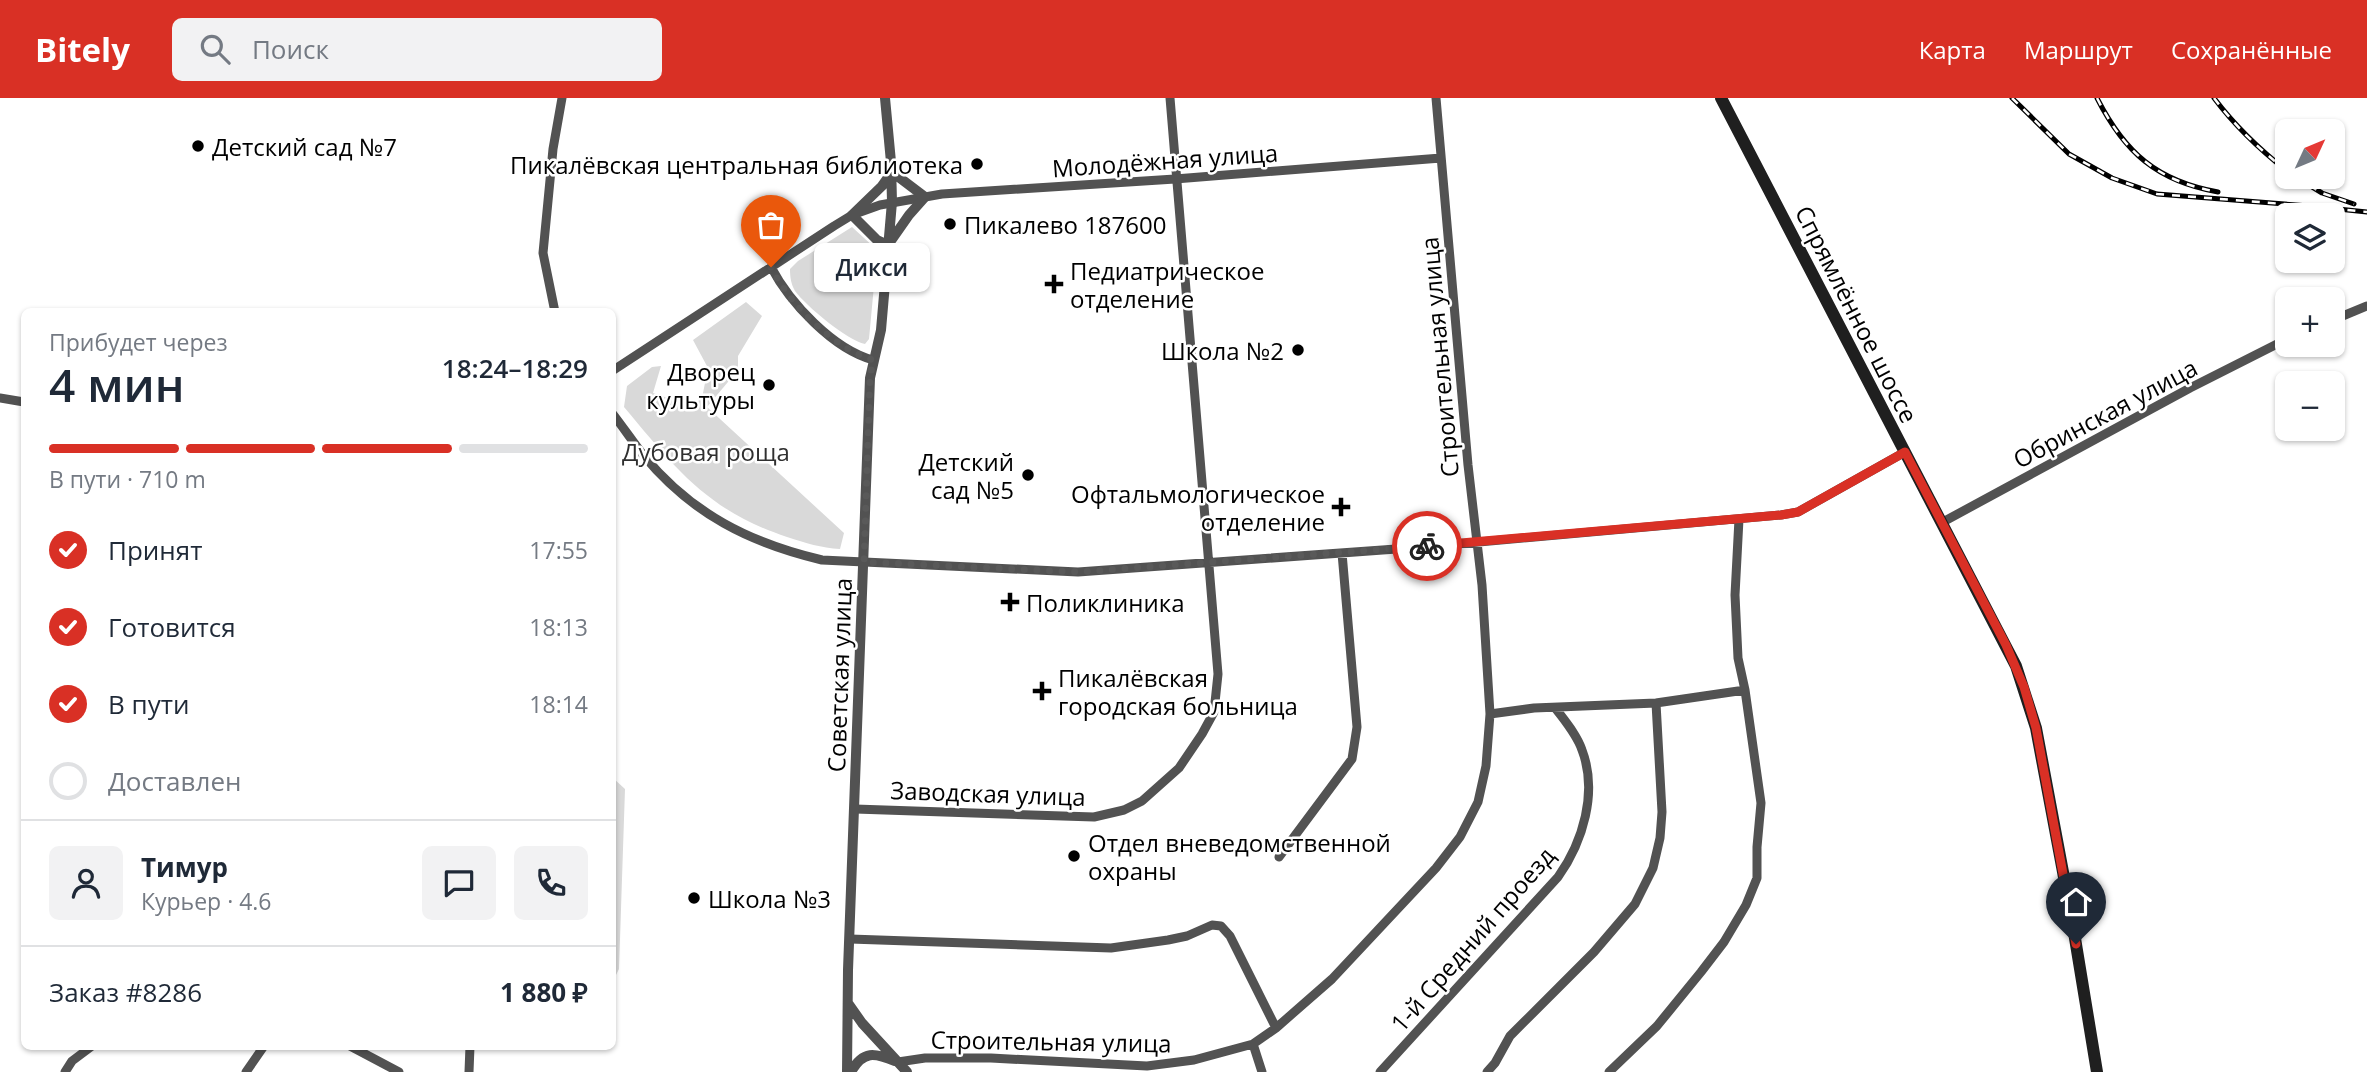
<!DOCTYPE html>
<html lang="ru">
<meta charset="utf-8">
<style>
:root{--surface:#fff;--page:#f2f2f3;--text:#1f2937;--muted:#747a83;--line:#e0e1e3;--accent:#d93025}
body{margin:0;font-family:"Open Sans",sans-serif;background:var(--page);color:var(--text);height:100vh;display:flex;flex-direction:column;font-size:26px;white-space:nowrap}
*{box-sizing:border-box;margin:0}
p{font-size:23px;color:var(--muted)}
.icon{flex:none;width:38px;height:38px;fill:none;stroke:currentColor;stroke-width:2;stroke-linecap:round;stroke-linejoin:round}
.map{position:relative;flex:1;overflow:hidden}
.side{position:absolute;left:21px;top:210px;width:595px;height:742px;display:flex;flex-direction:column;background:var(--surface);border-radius:10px;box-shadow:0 2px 5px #0004}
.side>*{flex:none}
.needle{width:46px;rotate:46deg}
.controls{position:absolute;left:2275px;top:21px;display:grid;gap:14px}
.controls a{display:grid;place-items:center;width:70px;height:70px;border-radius:10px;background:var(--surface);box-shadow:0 2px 5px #0004;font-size:35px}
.pin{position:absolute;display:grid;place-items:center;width:60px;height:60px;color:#fff;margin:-72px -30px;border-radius:50% 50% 50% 0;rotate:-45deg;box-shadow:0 0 7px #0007}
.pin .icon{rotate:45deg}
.courier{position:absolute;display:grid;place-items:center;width:70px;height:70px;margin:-35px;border:5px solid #d93025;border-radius:50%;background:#fff;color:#222;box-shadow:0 2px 9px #0007}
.bubble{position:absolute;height:49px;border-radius:10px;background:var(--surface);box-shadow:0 2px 5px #0004;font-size:23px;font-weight:600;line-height:49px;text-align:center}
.headline em{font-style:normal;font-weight:600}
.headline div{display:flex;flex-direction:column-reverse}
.headline{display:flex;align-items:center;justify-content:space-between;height:119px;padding:0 28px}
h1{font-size:46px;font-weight:600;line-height:52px}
.bar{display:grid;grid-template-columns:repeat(4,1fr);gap:10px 7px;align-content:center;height:84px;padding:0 28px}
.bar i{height:9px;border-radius:5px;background:var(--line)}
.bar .on{background:var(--accent)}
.bar p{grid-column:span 4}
.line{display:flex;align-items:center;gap:18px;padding:0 28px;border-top:2px solid var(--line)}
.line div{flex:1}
.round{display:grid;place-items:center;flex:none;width:74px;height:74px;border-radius:10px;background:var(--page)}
ol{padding:0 28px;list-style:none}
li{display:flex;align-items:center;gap:21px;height:77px}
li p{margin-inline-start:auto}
li .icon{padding:7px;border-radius:50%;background:var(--accent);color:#fff;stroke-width:4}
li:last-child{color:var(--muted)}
li i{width:38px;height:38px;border:4px solid var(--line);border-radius:50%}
header{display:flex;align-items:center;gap:42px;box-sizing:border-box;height:98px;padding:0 35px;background:var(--accent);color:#fff}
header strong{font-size:33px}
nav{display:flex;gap:38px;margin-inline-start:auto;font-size:24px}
.search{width:490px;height:63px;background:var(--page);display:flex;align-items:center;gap:18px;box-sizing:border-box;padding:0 24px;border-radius:10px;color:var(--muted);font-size:26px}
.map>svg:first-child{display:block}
.green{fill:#d9d9d9}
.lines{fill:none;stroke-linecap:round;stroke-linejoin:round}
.minor{stroke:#525252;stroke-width:9}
.tertiary{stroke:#525252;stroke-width:10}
.secondary{stroke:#1f1f1f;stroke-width:12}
.rail-casing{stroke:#000;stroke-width:5}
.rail{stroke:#fff;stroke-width:2.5;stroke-dasharray:8;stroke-linecap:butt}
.done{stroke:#595959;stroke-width:7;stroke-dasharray:0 12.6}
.route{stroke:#d93025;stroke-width:9}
.poi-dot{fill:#000;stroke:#fff;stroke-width:2.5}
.labels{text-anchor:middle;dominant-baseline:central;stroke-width:5;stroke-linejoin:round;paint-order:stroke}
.poi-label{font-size:24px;fill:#000;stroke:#fff;text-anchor:start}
.street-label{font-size:24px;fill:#000;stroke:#fff}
.park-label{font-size:24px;fill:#303030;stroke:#fff}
</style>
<header>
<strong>Bitely</strong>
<div class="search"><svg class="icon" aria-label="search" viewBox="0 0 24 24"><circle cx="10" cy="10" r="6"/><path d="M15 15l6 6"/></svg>Поиск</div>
<nav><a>Карта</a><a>Маршрут</a><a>Сохранённые</a></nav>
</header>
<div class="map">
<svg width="2367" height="974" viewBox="0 0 2367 974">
<rect width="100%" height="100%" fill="#fff"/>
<path class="green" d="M 852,129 L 875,150 L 877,155 L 869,241 L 865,246 C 847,242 806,208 795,193 C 791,186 790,179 790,171 L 798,163 Z
M 746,204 L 762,218 L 738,258 L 738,272 L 707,309 L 844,435 L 840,451 C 821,450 806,445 787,439 C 708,413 676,371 624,309 L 627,288 L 652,269 L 661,268 L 653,295 L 692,308 L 702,300 L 708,270 L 693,242 Z
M 613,680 L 625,691 L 619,871 L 613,883 Z"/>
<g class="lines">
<path class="minor" d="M 771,169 C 790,205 833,251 873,262
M 555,214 L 543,155 L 553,51 L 562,0
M 2333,222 L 2367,208
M 612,273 L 834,128 L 852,117 L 880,107 L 942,96 L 1175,81 L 1441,60
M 0,300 L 24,304
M 612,315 C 623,329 633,344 644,358 C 692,416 750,445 822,462 L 1078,474 L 1424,449 L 1781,417 L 1798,414 L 1905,354
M 1941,425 L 2190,290 L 2287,241
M 1490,616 L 1534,610 L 1656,605 L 1745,592
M 855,711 L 1094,719 L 1124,712 L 1142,703 L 1179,670 L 1202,636 L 1214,614 L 1218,576 L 1170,0
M 1279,759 L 1352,661 L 1357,629 L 1342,455
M 850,841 L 1111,850 L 1168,842 L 1187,838 L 1212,827 L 1221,828 L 1230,838 L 1276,930
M 1253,946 L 1262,974
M 350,948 L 399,974
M 898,964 L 925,960 L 991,960 L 1147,968 L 1194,962 L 1253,946 L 1276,930 L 1332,881 L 1436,770 L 1460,739 L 1478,704 L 1486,668 L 1490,616 L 1482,487 L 1468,367 L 1436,0
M 65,974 L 72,963 L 92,948
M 246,974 L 264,948
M 469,974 L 470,948
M 1380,974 L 1558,779 C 1583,744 1598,694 1582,652 C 1577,637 1565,623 1556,611
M 1487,974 L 1495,965 L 1510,938 L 1594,854 L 1635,806 L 1653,770 L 1660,740 L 1662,714 L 1656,605
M 1609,974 L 1657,928 L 1701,874 L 1724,844 L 1746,807 L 1757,780 L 1757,749 L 1761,705 L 1745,592 L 1738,560 L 1735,497 L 1739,421"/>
<path class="tertiary" d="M 888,147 L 877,142 L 852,117 L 882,88 L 892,74
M 888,147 L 909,117 L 925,99 L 892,74
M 848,905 L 862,925 L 907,974
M 847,974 L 848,872 L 870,280 L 881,232 L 892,104 L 891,64 L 885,0
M 851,974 C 863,952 875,955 895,963"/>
<path class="secondary" d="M 1721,0 L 2016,568 L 2036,630 L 2072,822 L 2097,974"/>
<g class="rail-casing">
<path id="rail" d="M 2012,0 L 2069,56 L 2112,80 L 2157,96 L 2309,108 L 2367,114
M 2097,0 C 2125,55 2157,83 2218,94
M 2214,0 C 2235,28 2259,51 2287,73
M 2296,79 L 2322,95 L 2354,106"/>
</g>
<use href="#rail" class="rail"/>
</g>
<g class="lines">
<path class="done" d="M 771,169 C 789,206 833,250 873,262 L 870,280 L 864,464 L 1078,474 L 1427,448"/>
<path class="route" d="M 1427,448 L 1781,417 L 1798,414 L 1905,354 L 2006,547 L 2024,589 L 2036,630 L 2076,846"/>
</g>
<g class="poi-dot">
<circle cx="198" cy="48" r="7"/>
<circle cx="977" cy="66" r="7"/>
<circle cx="950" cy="126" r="7"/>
<path d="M1050.5 175.5h7v7h7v7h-7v7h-7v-7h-7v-7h7z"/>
<circle cx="1298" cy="252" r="7"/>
<circle cx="769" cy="287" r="7"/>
<circle cx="1028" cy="377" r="7"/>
<path d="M1337.5 398.5h7v7h7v7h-7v7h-7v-7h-7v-7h7z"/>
<path d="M1006.5 493.5h7v7h7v7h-7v7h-7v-7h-7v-7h7z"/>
<path d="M1038.5 582.5h7v7h7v7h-7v7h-7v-7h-7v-7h7z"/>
<circle cx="1074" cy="758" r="7"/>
<circle cx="694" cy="800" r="7"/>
</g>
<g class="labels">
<g class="poi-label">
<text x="212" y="48">Детский сад №7</text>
<text x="963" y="66" text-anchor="end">Пикалёвская центральная библиотека</text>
<text x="964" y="126">Пикалево 187600</text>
<text x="1070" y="172">Педиатрическое<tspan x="1070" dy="28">отделение</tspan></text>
<text x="1284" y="252" text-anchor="end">Школа №2</text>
<text x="755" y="273" text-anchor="end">Дворец<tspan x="755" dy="28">культуры</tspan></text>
<text x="1014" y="363" text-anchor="end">Детский<tspan x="1014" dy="28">сад №5</tspan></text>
<text x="1325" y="395" text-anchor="end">Офтальмологическое<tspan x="1325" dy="28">отделение</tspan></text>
<text x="1026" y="504">Поликлиника</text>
<text x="1058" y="579">Пикалёвская<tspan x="1058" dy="28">городская больница</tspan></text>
<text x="1088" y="744">Отдел вневедомственной<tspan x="1088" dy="28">охраны</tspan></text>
<text x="708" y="800">Школа №3</text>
</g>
<g class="street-label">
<text transform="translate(1165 62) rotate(-4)">Молодёжная улица</text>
<text transform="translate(1857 216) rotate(63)">Спрямлённое шоссе</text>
<text transform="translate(1439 259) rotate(-95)">Строительная улица</text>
<text transform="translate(2105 315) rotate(-28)">Обринская улица</text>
<text transform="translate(839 577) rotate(-88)">Советская улица</text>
<text transform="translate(988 695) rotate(2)">Заводская улица</text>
<text transform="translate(1472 841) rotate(-49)">1-й Средний проезд</text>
<text transform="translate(1051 943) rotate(1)">Строительная улица</text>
</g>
<g class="park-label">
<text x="706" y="353">Дубовая роща</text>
</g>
</g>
</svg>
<div class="controls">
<a><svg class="needle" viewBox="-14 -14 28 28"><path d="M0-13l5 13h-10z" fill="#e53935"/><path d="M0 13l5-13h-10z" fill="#747a83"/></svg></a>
<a><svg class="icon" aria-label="layers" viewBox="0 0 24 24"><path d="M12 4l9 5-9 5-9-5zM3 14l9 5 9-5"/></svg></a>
<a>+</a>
<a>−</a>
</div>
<div class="pin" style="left:771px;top:169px;background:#ea580c"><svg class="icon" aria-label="bag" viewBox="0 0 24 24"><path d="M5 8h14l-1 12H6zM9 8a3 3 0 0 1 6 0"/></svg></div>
<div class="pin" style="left:2076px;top:846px;background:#1f2937"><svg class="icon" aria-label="home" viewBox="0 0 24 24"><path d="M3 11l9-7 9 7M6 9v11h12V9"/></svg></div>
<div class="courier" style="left:1427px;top:448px"><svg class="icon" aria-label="bike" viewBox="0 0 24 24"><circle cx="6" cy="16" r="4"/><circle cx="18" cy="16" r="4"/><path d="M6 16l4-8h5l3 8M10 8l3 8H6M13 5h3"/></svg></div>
<div class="bubble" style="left:814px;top:145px;width:116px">Дикси</div>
<section class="side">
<div class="headline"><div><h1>4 мин</h1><p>Прибудет через</p></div><em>18:24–18:29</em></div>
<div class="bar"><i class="on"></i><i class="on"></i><i class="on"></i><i></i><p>В пути · 710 m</p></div>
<ol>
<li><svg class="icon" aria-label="check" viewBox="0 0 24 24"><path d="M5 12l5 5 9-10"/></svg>Принят<p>17:55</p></li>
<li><svg class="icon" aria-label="check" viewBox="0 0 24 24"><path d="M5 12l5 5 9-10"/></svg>Готовится<p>18:13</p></li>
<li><svg class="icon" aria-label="check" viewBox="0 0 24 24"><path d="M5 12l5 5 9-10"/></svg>В пути<p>18:14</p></li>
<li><i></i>Доставлен</li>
</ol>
<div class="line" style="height:126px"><a class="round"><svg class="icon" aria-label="person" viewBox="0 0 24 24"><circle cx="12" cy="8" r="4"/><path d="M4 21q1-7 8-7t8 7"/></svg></a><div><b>Тимур</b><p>Курьер · 4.6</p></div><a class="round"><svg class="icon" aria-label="chat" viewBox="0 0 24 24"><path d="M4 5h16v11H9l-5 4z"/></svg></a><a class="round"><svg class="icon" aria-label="phone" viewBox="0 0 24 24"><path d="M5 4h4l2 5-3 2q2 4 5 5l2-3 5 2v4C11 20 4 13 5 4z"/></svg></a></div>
<div class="line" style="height:91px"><div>Заказ #8286</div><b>1 880 ₽</b></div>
</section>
</div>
